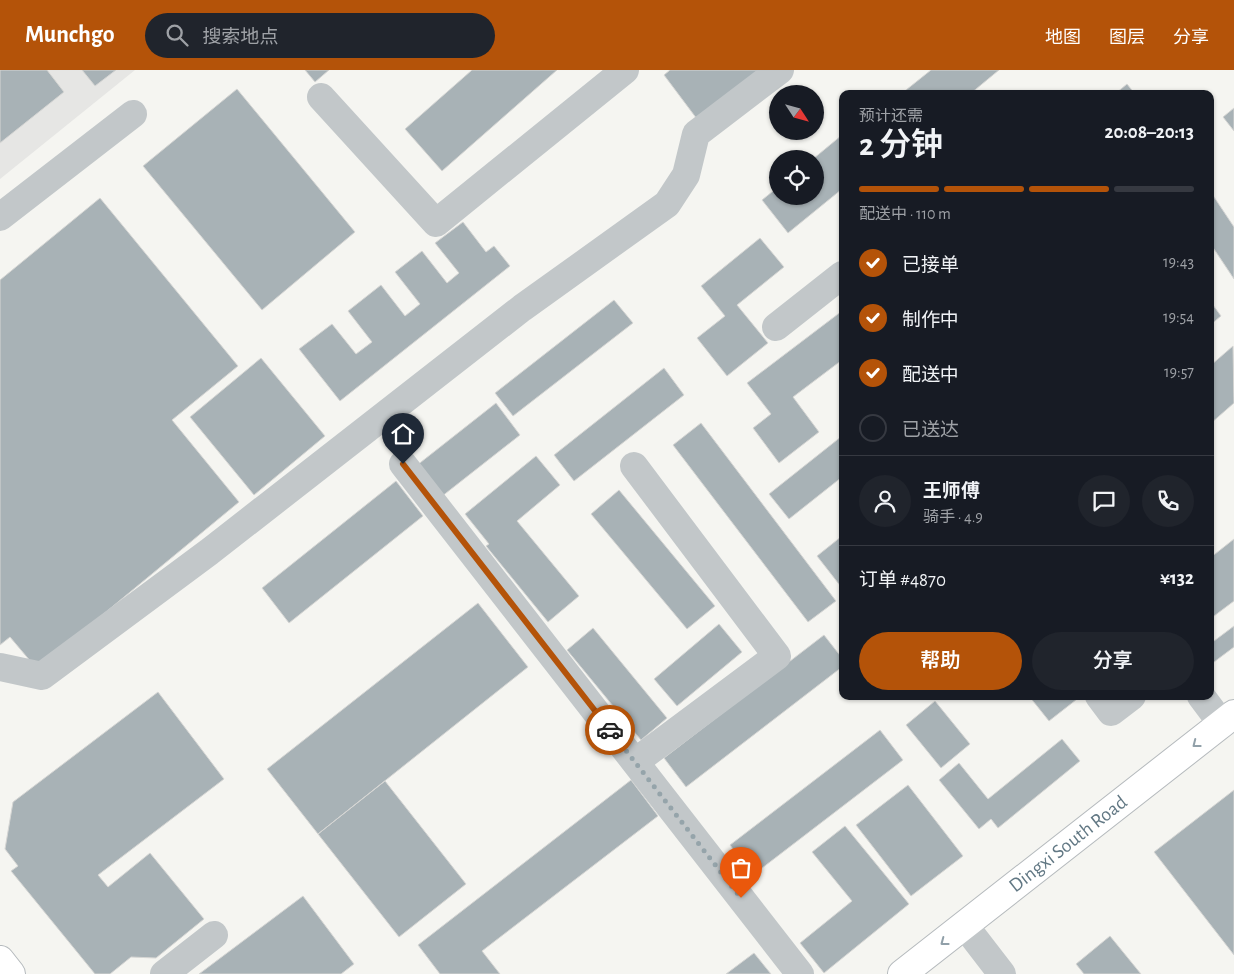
<!DOCTYPE html>
<html lang="zh">
<meta charset="utf-8">
<style>
:root{--surface:#171b24;--page:#20242c;--text:#f1f3f6;--muted:#9ea1a6;--line:#363941;--accent:#b45309}
body{margin:0;font-family:"Alegreya Sans","Noto Sans SC",sans-serif;background:var(--page);color:var(--text);height:100vh;display:flex;flex-direction:column;font-size:19px;white-space:nowrap}
*{box-sizing:border-box;margin:0}
p{font-size:16px;color:var(--muted)}
.icon{flex:none;width:28px;height:28px;fill:none;stroke:currentColor;stroke-width:2;stroke-linecap:round;stroke-linejoin:round}
.map{position:relative;flex:1;overflow:hidden}
.side{position:absolute;left:839px;top:20px;width:375px;height:610px;display:flex;flex-direction:column;background:var(--surface);border-radius:10px;box-shadow:0 1px 4px #0004}
.side>*{flex:none}
.needle{width:32px;rotate:126deg}
.controls{position:absolute;left:769px;top:15px;display:grid;gap:10px}
.controls a{display:grid;place-items:center;width:55px;height:55px;border-radius:50%;background:var(--surface);box-shadow:0 1px 4px #0004;font-size:25px}
.pin{position:absolute;display:grid;place-items:center;width:42px;height:42px;color:#fff;margin:-51px -21px;border-radius:50% 50% 50% 0;rotate:-45deg;box-shadow:0 0 5px #0007}
.pin .icon{rotate:45deg}
.courier{position:absolute;display:grid;place-items:center;width:50px;height:50px;margin:-25px;border:4px solid #b45309;border-radius:50%;background:#fff;color:#222;box-shadow:0 1px 6px #0007}
.overview em{font-style:normal;font-weight:600}
.overview div{display:flex;flex-direction:column-reverse}
.overview{display:flex;align-items:center;justify-content:space-between;height:85px;padding:0 20px}
h1{font-size:32px;font-weight:600;line-height:38px}
.bar{display:grid;grid-template-columns:repeat(4,1fr);gap:8px 5px;align-content:center;height:60px;padding:0 20px}
.bar i{height:6px;border-radius:4px;background:var(--line)}
.bar .selected{background:var(--accent)}
.bar p{grid-column:span 4}
.line{display:flex;align-items:center;gap:12px;padding:0 20px;border-top:1px solid var(--line)}
.line div{flex:1}
.round{display:grid;place-items:center;flex:none;width:52px;height:52px;border-radius:26px;background:var(--page)}
ol{padding:0 20px;list-style:none}
li{display:flex;align-items:center;gap:15px;height:55px}
li p{margin-inline-start:auto}
li .icon{padding:5px;border-radius:50%;background:var(--accent);color:#fff;stroke-width:4}
li:last-child{color:var(--muted)}
li i{width:28px;height:28px;border:2px solid var(--line);border-radius:50%}
.primary-button{display:flex;gap:10px;margin-top:auto;padding:10px 20px}
.primary-button a{flex:1;height:58px;border-radius:30px;background:var(--accent);color:#fff;font-size:20px;font-weight:600;line-height:58px;text-align:center}
.primary-button a+a{background:var(--page);color:var(--text)}
header{display:flex;align-items:center;gap:30px;box-sizing:border-box;height:70px;padding:0 25px;background:var(--accent);color:#fff}
header strong{font-size:24px}
nav{display:flex;gap:28px;margin-inline-start:auto;font-size:18px}
.search{width:350px;height:45px;background:var(--page);display:flex;align-items:center;gap:12px;box-sizing:border-box;padding:0 18px;border-radius:28px;color:var(--muted);font-size:19px}
.map>svg:first-child{display:block}
.built{fill:#e6e6e4}
.building{fill:#a8b2b6;stroke:#d6d6d4}
.lines{fill:none;stroke-linecap:round;stroke-linejoin:round}
.major-casing{stroke:#b5babd;stroke-width:30}
.minor{stroke:#c2c7c9;stroke-width:28}
.major{stroke:#fff;stroke-width:28}
.oneway{stroke:#91a0a9}
.done{stroke:#95a4aa;stroke-width:5;stroke-dasharray:0 9}
.route{stroke:#b45309;stroke-width:6}
.labels{text-anchor:middle;dominant-baseline:central;stroke-width:5;stroke-linejoin:round;paint-order:stroke}
.street-label{font-size:20px;fill:#627884;stroke:#fff}
</style>
<header>
<strong>Munchgo</strong>
<div class="search"><svg class="icon" aria-label="search" viewBox="0 0 24 24"><circle cx="10" cy="10" r="6"/><path d="M15 15l6 6"/></svg>搜索地点</div>
<nav><a>地图</a><a>图层</a><a>分享</a></nav>
</header>
<div class="map">
<svg width="1234" height="904" viewBox="0 0 1234 904">
<rect width="100%" height="100%" fill="#f5f5f1"/>
<path class="built" d="M 0,0 L 135,0 L 0,109 Z"/>
<path class="building" d="M 0,0 L 47,0 L 64,22 L 0,73 Z
M 82,0 L 116,0 L 95,16 Z
M 305,0 L 329,0 L 315,12 Z
M 472,0 L 557,0 L 442,101 L 405,59 Z
M 670,0 L 761,0 L 697,49 L 664,5 Z
M 931,0 L 999,0 L 970,24 L 901,24 Z
M 1127,14 L 1135,24 L 1115,24 Z
M 237,19 L 355,162 L 262,240 L 143,96 Z
M 1234,38 L 1234,61 L 1223,47 Z
M 842,65 L 842,119 L 788,163 L 762,130 L 778,117 L 778,126 L 815,126 L 815,89 L 813,89 Z
M 1210,121 L 1234,157 L 1234,209 L 1210,173 Z
M 100,128 L 238,296 L 172,350 L 239,432 L 37,599 L 10,567 L 0,575 L 0,210 Z
M 463,152 L 486,182 L 494,176 L 510,196 L 340,331 L 299,279 L 332,254 L 356,284 L 372,272 L 348,241 L 381,215 L 405,246 L 420,234 L 395,202 L 422,181 L 447,213 L 459,203 L 435,173 Z
M 760,168 L 784,197 L 737,235 L 768,273 L 727,306 L 697,268 L 725,246 L 701,216 Z
M 614,230 L 633,253 L 513,346 L 495,323 Z
M 1210,231 L 1221,246 L 1210,255 Z
M 842,241 L 842,290 L 793,327 L 819,362 L 779,393 L 753,358 L 771,344 L 747,313 Z
M 1233,276 L 1234,333 L 1210,354 L 1210,296 Z
M 261,288 L 325,366 L 254,425 L 190,347 Z
M 664,298 L 684,325 L 574,411 L 554,385 Z
M 496,333 L 520,365 L 441,427 L 416,396 Z
M 701,353 L 836,531 L 808,552 L 673,375 Z
M 842,366 L 842,407 L 789,449 L 769,424 Z
M 536,386 L 560,415 L 517,451 L 579,526 L 548,552 L 486,476 L 489,474 L 465,444 Z
M 396,411 L 423,446 L 289,553 L 262,518 Z
M 619,420 L 715,536 L 687,559 L 591,444 Z
M 842,466 L 842,518 L 817,486 Z
M 1234,469 L 1234,531 L 1210,549 L 1210,488 Z
M 478,533 L 528,597 L 318,764 L 267,699 Z
M 719,554 L 742,582 L 677,636 L 654,609 Z
M 1234,556 L 1234,577 L 1214,592 L 1210,586 L 1210,574 Z
M 593,558 L 667,648 L 641,670 L 567,580 Z
M 824,565 L 842,588 L 842,597 L 686,717 L 664,688 Z
M 158,622 L 224,709 L 98,805 L 108,817 L 150,783 L 204,849 L 156,888 L 131,887 L 110,904 L 95,904 L 11,801 L 18,796 L 5,779 L 13,732 Z
M 1029,626 L 1081,626 L 1049,651 Z
M 935,631 L 970,674 L 941,698 L 906,655 Z
M 880,660 L 903,690 L 753,805 L 730,775 Z
M 1062,669 L 1080,691 L 998,758 L 991,749 L 979,759 L 939,710 L 959,693 L 988,729 Z
M 631,710 L 658,746 L 482,881 L 500,904 L 440,904 L 418,875 Z
M 385,711 L 466,814 L 399,867 L 318,764 Z
M 908,715 L 963,786 L 911,826 L 856,755 Z
M 1234,720 L 1234,885 L 1154,782 Z
M 845,756 L 909,834 L 824,903 L 800,873 L 852,831 L 812,782 Z
M 303,826 L 354,894 L 341,904 L 199,904 Z
M 1110,866 L 1141,904 L 1084,904 L 1076,894 Z
M 754,883 L 771,904 L 726,904 Z"/>
<g class="lines">
<g class="major-casing">
<g id="major">
<path d="M 0,890 L 11,904"/>
<path id="s1" d="M 902,904 L 1234,644"/>
</g>
</g>
<path class="minor" d="M 321,27 L 436,153 L 625,0
M 0,147 L 133,44
M 776,257 L 842,205
M 403,394 L 800,904
M 634,396 L 777,586 L 635,692
M 0,597 L 42,606 L 209,482 L 522,238 L 667,134 L 686,105 L 696,64 L 780,0
M 1099,626 L 1111,642 L 1132,626
M 1201,626 L 1222,654
M 965,856 L 1002,904
M 164,904 L 214,865"/>
<use href="#major" class="major"/>
</g>
<defs><path id="oneway-chevron" d="M-2-3.5L2.5 0L-2 3.5" fill="none" stroke-width="1.6" stroke-linecap="round" stroke-linejoin="round" transform="scale(1.25)"/></defs>
<g class="oneway">
<use href="#oneway-chevron" transform="translate(1196 674) rotate(142)"/>
<use href="#oneway-chevron" transform="translate(944 872) rotate(143)"/>
</g>
<g class="lines">
<path class="done" d="M 610,660 L 741,828"/>
<path class="route" d="M 403,394 L 610,660"/>
</g>
<g class="labels">
<g class="street-label">
<text stroke="none"><textPath href="#s1" startOffset="211">Dingxi South Road</textPath></text>
</g>
</g>
</svg>
<div class="controls">
<a><svg class="needle" viewBox="-14 -14 28 28"><path d="M0-13l5 13h-10z" fill="#e53935"/><path d="M0 13l5-13h-10z" fill="#9ea1a6"/></svg></a>
<a><svg class="icon" aria-label="locate" viewBox="0 0 24 24"><circle cx="12" cy="12" r="6"/><path d="M12 2v4M12 18v4M2 12h4M18 12h4"/></svg></a>
</div>
<div class="pin" style="left:741px;top:828px;background:#ea580c"><svg class="icon" aria-label="bag" viewBox="0 0 24 24"><path d="M5 8h14l-1 12H6zM9 8a3 3 0 0 1 6 0"/></svg></div>
<div class="pin" style="left:403px;top:394px;background:#1f2937"><svg class="icon" aria-label="home" viewBox="0 0 24 24"><path d="M3 11l9-7 9 7M6 9v11h12V9"/></svg></div>
<div class="courier" style="left:610px;top:660px"><svg class="icon" aria-label="car" viewBox="0 0 24 24"><path d="M5 17H2v-5l4-1 3-4h7l3 4 3 1v5h-3M9 17h6M6 11h13"/><circle cx="7" cy="17" r="2"/><circle cx="17" cy="17" r="2"/></svg></div>
<section class="side">
<div class="overview"><div><h1>2 分钟</h1><p>预计还需</p></div><em>20:08–20:13</em></div>
<div class="bar"><i class="selected"></i><i class="selected"></i><i class="selected"></i><i></i><p>配送中 · 110 m</p></div>
<ol>
<li><svg class="icon" aria-label="check" viewBox="0 0 24 24"><path d="M5 12l5 5 9-10"/></svg>已接单<p>19:43</p></li>
<li><svg class="icon" aria-label="check" viewBox="0 0 24 24"><path d="M5 12l5 5 9-10"/></svg>制作中<p>19:54</p></li>
<li><svg class="icon" aria-label="check" viewBox="0 0 24 24"><path d="M5 12l5 5 9-10"/></svg>配送中<p>19:57</p></li>
<li><i></i>已送达</li>
</ol>
<div class="line" style="height:90px"><a class="round"><svg class="icon" aria-label="person" viewBox="0 0 24 24"><circle cx="12" cy="8" r="4"/><path d="M4 21q1-7 8-7t8 7"/></svg></a><div><b>王师傅</b><p>骑手 · 4.9</p></div><a class="round"><svg class="icon" aria-label="chat" viewBox="0 0 24 24"><path d="M4 5h16v11H9l-5 4z"/></svg></a><a class="round"><svg class="icon" aria-label="phone" viewBox="0 0 24 24"><path d="M5 4h4l2 5-3 2q2 4 5 5l2-3 5 2v4C11 20 4 13 5 4z"/></svg></a></div>
<div class="line" style="height:65px"><div>订单 #4870</div><b>¥132</b></div>
<div class="primary-button"><a>帮助</a><a>分享</a></div>
</section>
</div>
